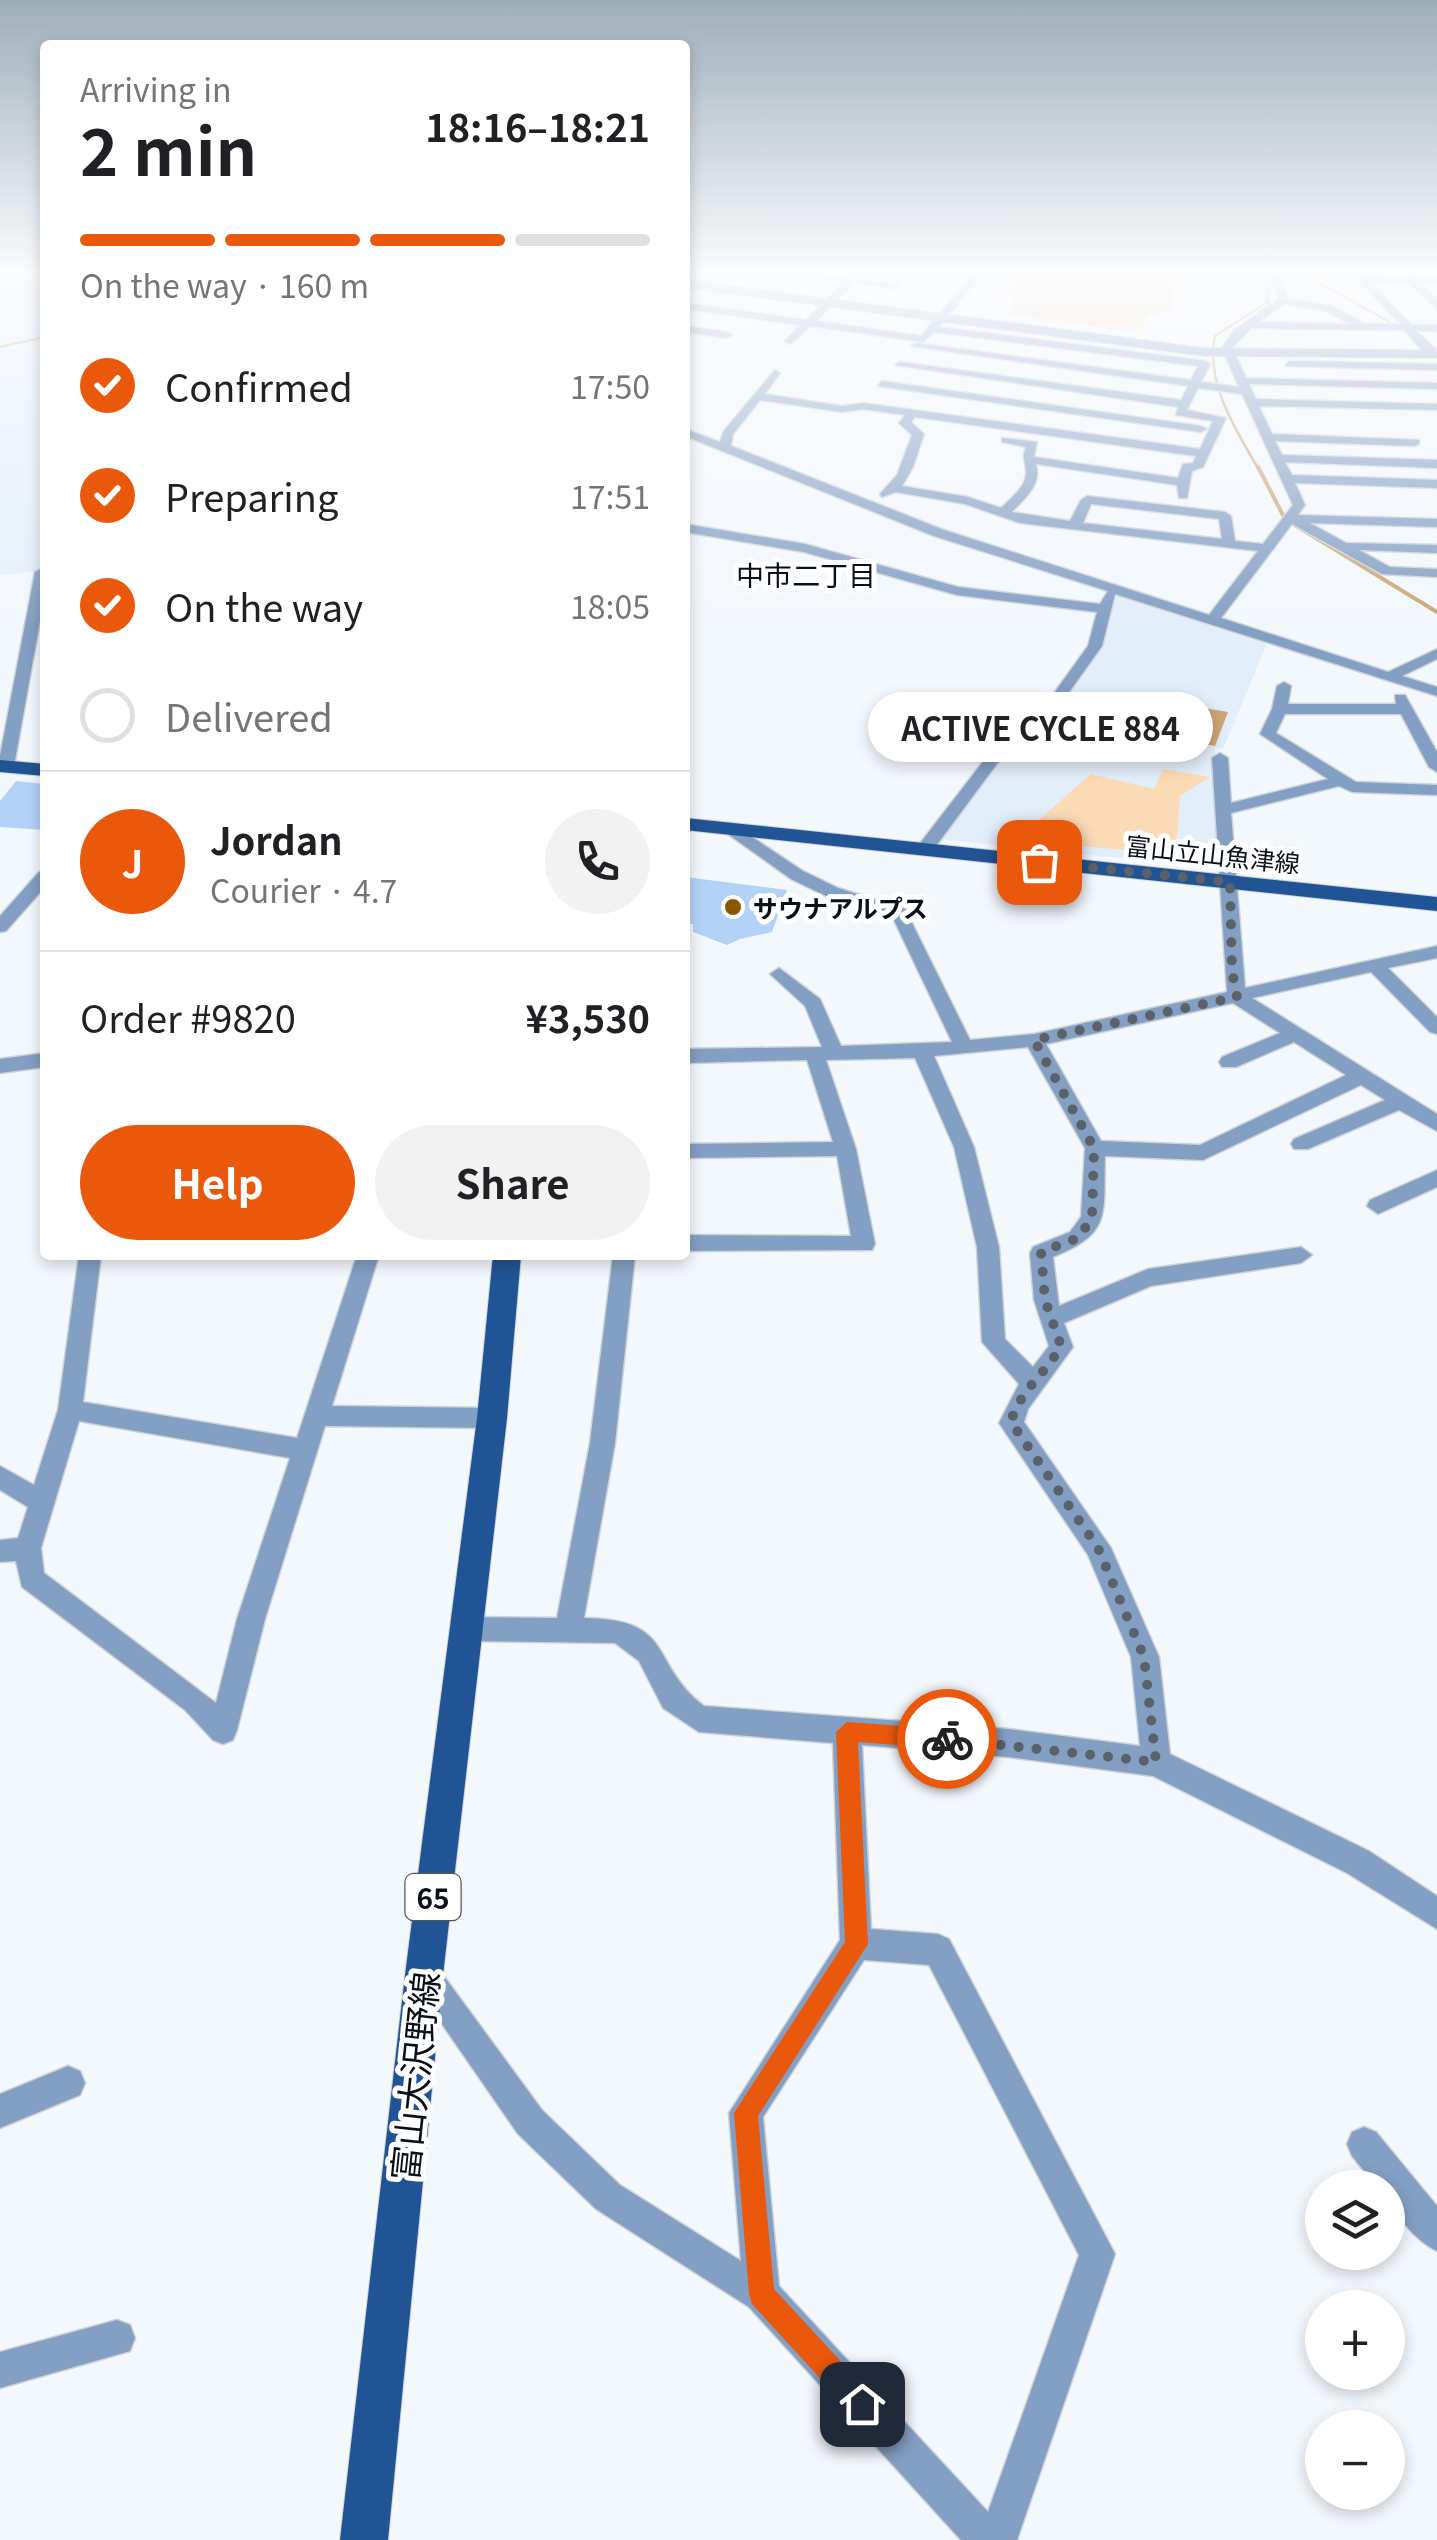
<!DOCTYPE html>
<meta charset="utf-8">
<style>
:root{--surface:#fff;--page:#f2f2f2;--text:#202124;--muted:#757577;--line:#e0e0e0;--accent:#ea580c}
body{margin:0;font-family:Georgia,"Noto Sans JP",serif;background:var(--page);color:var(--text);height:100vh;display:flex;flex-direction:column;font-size:38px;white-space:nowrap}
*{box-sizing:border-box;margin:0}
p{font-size:32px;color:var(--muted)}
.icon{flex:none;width:55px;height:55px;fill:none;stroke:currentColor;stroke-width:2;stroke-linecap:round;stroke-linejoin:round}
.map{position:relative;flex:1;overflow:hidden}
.sheet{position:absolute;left:40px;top:40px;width:650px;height:1220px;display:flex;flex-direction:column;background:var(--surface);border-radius:10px;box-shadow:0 5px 15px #0003}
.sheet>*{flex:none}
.buttons{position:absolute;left:1305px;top:2170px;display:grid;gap:20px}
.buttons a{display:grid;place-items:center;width:100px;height:100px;border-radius:50%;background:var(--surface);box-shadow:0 5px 15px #0003;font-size:50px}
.pin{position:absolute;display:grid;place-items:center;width:85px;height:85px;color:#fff;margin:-42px;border-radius:20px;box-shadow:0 5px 15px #0006}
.courier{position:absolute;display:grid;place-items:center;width:100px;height:100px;margin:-50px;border:8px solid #ea580c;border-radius:50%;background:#fff;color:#222;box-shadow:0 2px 12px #0007}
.bubble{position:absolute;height:70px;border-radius:35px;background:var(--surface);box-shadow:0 5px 15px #0003;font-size:32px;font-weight:700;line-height:70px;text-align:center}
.overview em{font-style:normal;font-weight:700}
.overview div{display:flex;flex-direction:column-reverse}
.overview{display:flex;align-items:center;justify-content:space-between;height:170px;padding:0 40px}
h1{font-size:65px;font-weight:700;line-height:75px}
.bar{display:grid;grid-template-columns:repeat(4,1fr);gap:15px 10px;align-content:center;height:120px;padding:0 40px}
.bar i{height:12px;border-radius:8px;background:var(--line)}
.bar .on{background:var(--accent)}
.bar p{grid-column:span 4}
.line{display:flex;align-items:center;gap:25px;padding:0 40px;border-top:2px solid var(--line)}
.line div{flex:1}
.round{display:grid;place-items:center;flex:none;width:105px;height:105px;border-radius:52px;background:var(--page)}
ol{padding:0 40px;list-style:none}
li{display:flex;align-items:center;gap:30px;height:110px}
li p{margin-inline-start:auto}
li .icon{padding:10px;border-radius:50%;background:var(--accent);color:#fff;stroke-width:4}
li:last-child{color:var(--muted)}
li i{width:55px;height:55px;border:5px solid var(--line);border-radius:50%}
.button{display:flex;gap:20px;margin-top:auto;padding:20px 40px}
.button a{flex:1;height:115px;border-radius:60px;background:var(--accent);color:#fff;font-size:40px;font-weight:700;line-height:115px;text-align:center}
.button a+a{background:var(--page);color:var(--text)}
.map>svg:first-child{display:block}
.built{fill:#e3eefb}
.green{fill:#fbdab6}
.water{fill:#cea575}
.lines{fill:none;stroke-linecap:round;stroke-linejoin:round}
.stream-far1{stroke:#cea575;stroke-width:2.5}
.stream{stroke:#cea575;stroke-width:4}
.building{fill:#b4d1f8}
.minor-casing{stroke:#cdd3d8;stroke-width:3}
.tertiary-casing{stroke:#cdd3d8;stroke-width:2}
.primary-casing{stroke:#cdd3d8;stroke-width:2}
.minor{fill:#849fc4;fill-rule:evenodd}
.tertiary{fill:#849fc4;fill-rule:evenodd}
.primary{fill:#215494;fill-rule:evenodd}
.route{fill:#ea580c}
.done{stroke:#5a6168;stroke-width:10;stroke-dasharray:0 18}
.poi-dot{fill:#8a5701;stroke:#fff;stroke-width:4}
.labels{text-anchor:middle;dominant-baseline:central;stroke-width:10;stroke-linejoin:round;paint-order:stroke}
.far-street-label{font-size:25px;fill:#080f18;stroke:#fff}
.far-poi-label{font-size:25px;font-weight:bold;fill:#080f18;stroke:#fff;text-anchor:start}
.far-neighbourhood-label{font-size:28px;fill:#080f18;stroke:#fff}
.shield{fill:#fff;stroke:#52575d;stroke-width:2.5}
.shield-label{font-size:28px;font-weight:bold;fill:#080f18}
.near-street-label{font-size:35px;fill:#080f18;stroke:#fff}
</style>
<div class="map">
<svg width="1437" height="2540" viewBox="0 0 1437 2540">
<rect width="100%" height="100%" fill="#f3f8fd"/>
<path class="built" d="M 0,274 L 45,274 L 45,571 L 0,575 Z
M 1116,596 L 1267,644 L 1223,749 L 1215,748 L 1223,869 L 939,839 L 1018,733 L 1052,717 L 1100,647 Z"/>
<path class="green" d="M 1015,274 L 1175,276 L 1171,311 L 1148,316 L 1141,329 L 1122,330 L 1009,314 L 1015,297 L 1006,294 Z
M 1163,769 L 1210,777 L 1180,796 L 1177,838 L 1158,853 L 1016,840 L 1091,774 L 1154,789 Z"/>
<path class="water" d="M 1198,707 L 1228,712 L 1215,746 L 1184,740 Z"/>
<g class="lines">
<path class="stream-far1" d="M 1303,274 L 1393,324
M 0,347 L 45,337
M 1259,470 C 1236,430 1205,383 1215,336 L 1268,302 L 1266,274"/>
<path class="stream" d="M 1258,467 L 1285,519 L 1437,612"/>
</g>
<path class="building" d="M 16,781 L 45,784 L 45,830 L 0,827 L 0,801 Z
M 685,877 L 787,890 L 772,932 L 740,939 L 727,945 L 693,932 L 693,924 L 685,924 Z"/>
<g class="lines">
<g class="minor-casing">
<path id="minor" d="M 798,274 L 900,284 L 897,289 L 854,283 L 816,321 L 921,336 L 972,274 L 982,274 L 939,327 L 1205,361 L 1210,364 L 1201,382 L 1239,387 L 1222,348 L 1234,330 L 1279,299 L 1269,274 L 1279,274 L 1288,299 L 1333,306 L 1364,324 L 1400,324 L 1353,274 L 1405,278 L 1408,274 L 1415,278 L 1437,278 L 1437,284 L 1421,284 L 1437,300 L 1437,309 L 1410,284 L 1373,284 L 1411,325 L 1437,325 L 1437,331 L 1251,328 L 1232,348 L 1246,378 L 1437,383 L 1437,389 L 1249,384 L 1256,399 L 1437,404 L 1437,410 L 1259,406 L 1272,434 L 1419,440 L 1419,444 L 1415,446 L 1275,441 L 1282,455 L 1437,460 L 1437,468 L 1285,462 L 1292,475 L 1437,480 L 1437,488 L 1295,483 L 1305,505 L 1298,515 L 1437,519 L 1437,527 L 1310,523 L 1346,543 L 1437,545 L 1437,553 L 1359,550 L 1390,567 L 1437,569 L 1437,577 L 1382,574 L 1292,524 L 1221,618 L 1388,672 L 1437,649 L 1437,659 L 1402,676 L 1437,687 L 1437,696 L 1115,594 L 1102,646 L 1052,716 L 1019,734 L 930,854 L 918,854 L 918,846 L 1009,728 L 1042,710 L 1088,646 L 1097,612 L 957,595 L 804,552 L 685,532 L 685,524 L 805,544 L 958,587 L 1100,604 L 1108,591 L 934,536 L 685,436 L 685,429 L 720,442 L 723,432 L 775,370 L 780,373 L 765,394 L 842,406 L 863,403 L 1200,449 L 1213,421 L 1176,415 L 1178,407 L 895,365 L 900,362 L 1181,400 L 1188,386 L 911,346 L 916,343 L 1191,380 L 1198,366 L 934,332 L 923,342 L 811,326 L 790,344 L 785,341 L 800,325 L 685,309 L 685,303 L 806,320 L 844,282 ZM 1284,304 L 1326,311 L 1350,324 L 1259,322 ZM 1198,388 L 1242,394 L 1293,505 L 1263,544 L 1235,541 L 1231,516 L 1225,512 L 1087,496 L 1081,500 L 1070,521 L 1012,512 C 1025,498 1042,485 1036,464 L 1177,485 L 1179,498 L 1187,498 L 1192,471 L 1203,467 L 1226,418 L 1187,410 ZM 760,400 L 842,412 L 863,409 L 905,415 L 899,423 L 912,435 L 897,475 L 880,494 L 882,497 L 896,492 L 965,504 L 1020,523 L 1258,551 L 1209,615 L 944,530 L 731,446 L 733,434 ZM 915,417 L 1196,456 L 1193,463 L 1183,464 L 1178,478 L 1034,457 L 1037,442 L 1002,438 L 1002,442 L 1026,447 C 1021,459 1026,460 1026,472 C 1027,486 1010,499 1001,508 L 968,497 L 902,486 L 913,467 L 924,434 L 911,422 ZM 1091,504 L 1219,519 L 1222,539 L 1083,523 Z
M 685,326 L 727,332 L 732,335 L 727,338 L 685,332 Z
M 1289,361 L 1437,364 L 1437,370 L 1285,366 Z
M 882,381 L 1201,426 L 1207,429 L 1201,432 L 878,386 Z
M 45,567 L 45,593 L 14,766 L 6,771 L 0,769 L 0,756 L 35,572 Z
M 1284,682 L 1291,686 L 1288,704 L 1396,704 L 1395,695 L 1405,695 L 1437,752 L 1437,772 L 1429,767 L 1401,714 L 1285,714 L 1276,733 L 1356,782 L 1437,785 L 1437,795 L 1352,792 L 1339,786 L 1231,813 L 1245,988 L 1437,946 L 1437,958 L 1388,968 L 1437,1017 L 1437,1034 L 1430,1032 L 1371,972 L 1252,998 L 1437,1114 L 1437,1131 L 1399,1110 L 1308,1149 L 1294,1149 L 1291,1144 L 1294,1139 L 1385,1100 L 1361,1085 L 1203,1160 L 1105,1156 C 1103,1214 1113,1233 1053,1257 L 1059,1306 L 1148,1269 L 1301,1247 L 1312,1255 L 1301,1263 L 1151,1286 L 1064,1323 L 1073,1347 L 1028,1409 L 1024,1422 L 1111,1548 L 1159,1657 L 1170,1754 L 1369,1851 L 1437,1896 L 1437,1929 L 1347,1873 L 1153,1776 L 1008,1757 L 862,1745 L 871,1929 L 938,1934 L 949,1939 L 1115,2254 L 1017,2540 L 961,2540 L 749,2307 L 596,2209 L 518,2134 L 408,1975 L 413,1964 L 424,1959 L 435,1964 L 542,2110 L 620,2185 L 741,2261 L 729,2113 L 840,1940 L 833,1743 L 699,1732 L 663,1708 L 639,1661 L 615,1643 L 465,1641 L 455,1638 L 451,1629 L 455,1620 L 465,1617 L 557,1618 L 590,1443 L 613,1255 L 635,1255 L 615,1443 L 584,1618 C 677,1619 648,1663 704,1706 L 1008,1729 L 1140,1746 L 1131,1657 L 1088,1555 L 999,1423 L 1019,1384 L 982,1342 L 977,1247 L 954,1147 L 915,1058 L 826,1060 L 856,1149 L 875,1244 L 872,1250 L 685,1251 L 685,1235 L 851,1236 L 837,1156 L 685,1158 L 685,1144 L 833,1142 L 807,1060 L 685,1063 L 685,1049 L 822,1047 L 805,1006 L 770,974 L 779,968 L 820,999 L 841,1046 L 952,1042 L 892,916 L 826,896 L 791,879 L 725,832 L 725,824 L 731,823 L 803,871 L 838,888 L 905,909 L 970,1040 L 1034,1034 L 1227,992 L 1212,758 L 1220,753 L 1228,758 L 1231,803 L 1328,779 L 1260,734 L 1272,709 L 1277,686 ZM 1233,1003 L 1280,1033 L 1222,1057 L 1219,1062 L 1222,1067 L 1236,1067 L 1294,1042 L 1346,1075 L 1200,1145 L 1101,1141 L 1046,1044 ZM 1028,1047 L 1085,1148 L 1081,1217 L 1070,1232 L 1033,1247 L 1030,1253 L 1034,1300 L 1049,1346 L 1033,1367 L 1005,1339 L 999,1247 L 974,1147 L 934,1056 ZM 864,1960 L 929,1965 L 1079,2255 L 988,2512 L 779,2286 L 763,2117 Z
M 45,871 L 45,887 L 6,931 L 0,932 L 0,916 L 39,872 Z
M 45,1053 L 45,1067 L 0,1073 L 0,1059 Z
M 1437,1170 L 1437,1187 L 1378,1214 L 1367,1206 L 1370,1200 Z
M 79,1255 L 101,1255 L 83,1402 L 297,1438 L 357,1255 L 379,1255 L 332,1406 L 492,1408 L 501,1411 L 504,1418 L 501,1425 L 492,1428 L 325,1426 L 265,1619 L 237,1730 L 233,1740 L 223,1744 L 213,1740 L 185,1710 L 22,1587 L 16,1561 L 0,1562 L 0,1540 L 18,1538 L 28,1507 L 0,1490 L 0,1466 L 34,1485 L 58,1410 ZM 79,1421 L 290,1458 L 237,1619 L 216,1703 L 44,1573 L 41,1548 Z
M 68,2066 L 80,2071 L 85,2083 L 80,2095 L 0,2128 L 0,2094 Z
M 1364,2127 L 1376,2132 L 1437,2206 L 1437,2251 C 1417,2242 1388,2210 1388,2188 L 1378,2188 L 1352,2156 L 1347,2144 L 1352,2132 Z
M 117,2320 L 130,2325 L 135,2338 L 130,2351 L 0,2388 L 0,2352 Z"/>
</g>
<g class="tertiary-casing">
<path id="tertiary" d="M 685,280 L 1204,348 L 1421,350 L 1402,327 L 1408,323 L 1437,350 L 1437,358 L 1204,356 L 685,288 Z"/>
</g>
<g class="primary-casing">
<path id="primary" d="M 0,760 L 45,764 L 45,776 L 0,772 Z
M 685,818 L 1437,897 L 1437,911 L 685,830 Z
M 493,1255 L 521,1255 L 507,1418 L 443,1975 L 388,2540 L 340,2540 L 405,1975 L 477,1418 Z"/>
</g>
<use href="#minor" class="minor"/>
<use href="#tertiary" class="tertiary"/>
<use href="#primary" class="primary"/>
</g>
<linearGradient id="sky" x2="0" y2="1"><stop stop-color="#9daeba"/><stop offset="0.43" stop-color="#fafcfe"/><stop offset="1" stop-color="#fafcfe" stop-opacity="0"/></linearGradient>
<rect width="1437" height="630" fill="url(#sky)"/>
<path class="route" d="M 847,1722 L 947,1729 L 957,1739 L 947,1749 L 858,1742 L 868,1944 L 758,2116 L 774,2289 L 871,2394 L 875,2404 L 871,2413 L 862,2417 L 852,2413 L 752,2304 L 749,2294 L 734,2113 L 845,1942 L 836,1732 Z"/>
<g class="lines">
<path class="done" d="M 947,1739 L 1156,1762 L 1144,1657 L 1098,1548 L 1011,1422 C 1018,1393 1046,1373 1061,1346 L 1045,1300 L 1041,1252 L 1078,1238 L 1092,1218 L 1094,1148 L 1034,1040 L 1237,997 L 1232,971 L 1230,882 L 1039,862"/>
</g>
<circle class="poi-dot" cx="733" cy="907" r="10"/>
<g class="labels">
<g class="far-street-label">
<text transform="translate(1213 853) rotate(6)">富山立山魚津線</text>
</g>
<g class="far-poi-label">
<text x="753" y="907">サウナアルプス</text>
</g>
<g class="far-neighbourhood-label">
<text x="806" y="574">中市二丁目</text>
</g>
<rect class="shield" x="405.5" y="1874" width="55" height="46" rx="8"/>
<g class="shield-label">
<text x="433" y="1897">65</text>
</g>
<g class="near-street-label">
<text transform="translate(413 2076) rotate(-84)">富山大沢野線</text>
</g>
</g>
</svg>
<div class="buttons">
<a><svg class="icon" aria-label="layers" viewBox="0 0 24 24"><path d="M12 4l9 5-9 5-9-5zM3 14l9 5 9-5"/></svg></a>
<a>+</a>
<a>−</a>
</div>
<div class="pin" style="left:1039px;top:862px;background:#ea580c"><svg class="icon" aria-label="bag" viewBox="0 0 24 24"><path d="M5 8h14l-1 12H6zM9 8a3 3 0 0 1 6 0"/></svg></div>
<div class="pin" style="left:862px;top:2404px;background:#1f2937"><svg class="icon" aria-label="home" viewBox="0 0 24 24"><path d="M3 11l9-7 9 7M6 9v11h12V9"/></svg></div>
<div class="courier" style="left:947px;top:1739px"><svg class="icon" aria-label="bike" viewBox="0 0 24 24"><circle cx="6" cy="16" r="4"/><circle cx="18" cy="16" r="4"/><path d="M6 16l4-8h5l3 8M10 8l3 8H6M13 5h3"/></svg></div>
<div class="bubble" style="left:868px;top:692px;width:345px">ACTIVE CYCLE 884</div>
<section class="sheet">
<div class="overview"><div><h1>2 min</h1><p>Arriving in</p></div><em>18:16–18:21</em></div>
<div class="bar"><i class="on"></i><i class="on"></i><i class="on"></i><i></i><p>On the way · 160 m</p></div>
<ol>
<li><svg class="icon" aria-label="check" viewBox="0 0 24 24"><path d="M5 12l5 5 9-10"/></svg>Confirmed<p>17:50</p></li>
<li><svg class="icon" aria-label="check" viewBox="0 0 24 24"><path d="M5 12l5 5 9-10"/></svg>Preparing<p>17:51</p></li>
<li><svg class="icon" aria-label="check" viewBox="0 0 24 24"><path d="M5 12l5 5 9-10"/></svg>On the way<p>18:05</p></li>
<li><i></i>Delivered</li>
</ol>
<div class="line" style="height:180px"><b class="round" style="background:var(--accent);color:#fff">J</b><div><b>Jordan</b><p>Courier · 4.7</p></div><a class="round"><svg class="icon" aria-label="phone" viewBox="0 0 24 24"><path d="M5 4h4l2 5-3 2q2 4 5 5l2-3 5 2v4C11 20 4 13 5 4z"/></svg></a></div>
<div class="line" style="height:130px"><div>Order #9820</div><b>¥3,530</b></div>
<div class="button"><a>Help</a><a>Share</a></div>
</section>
</div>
